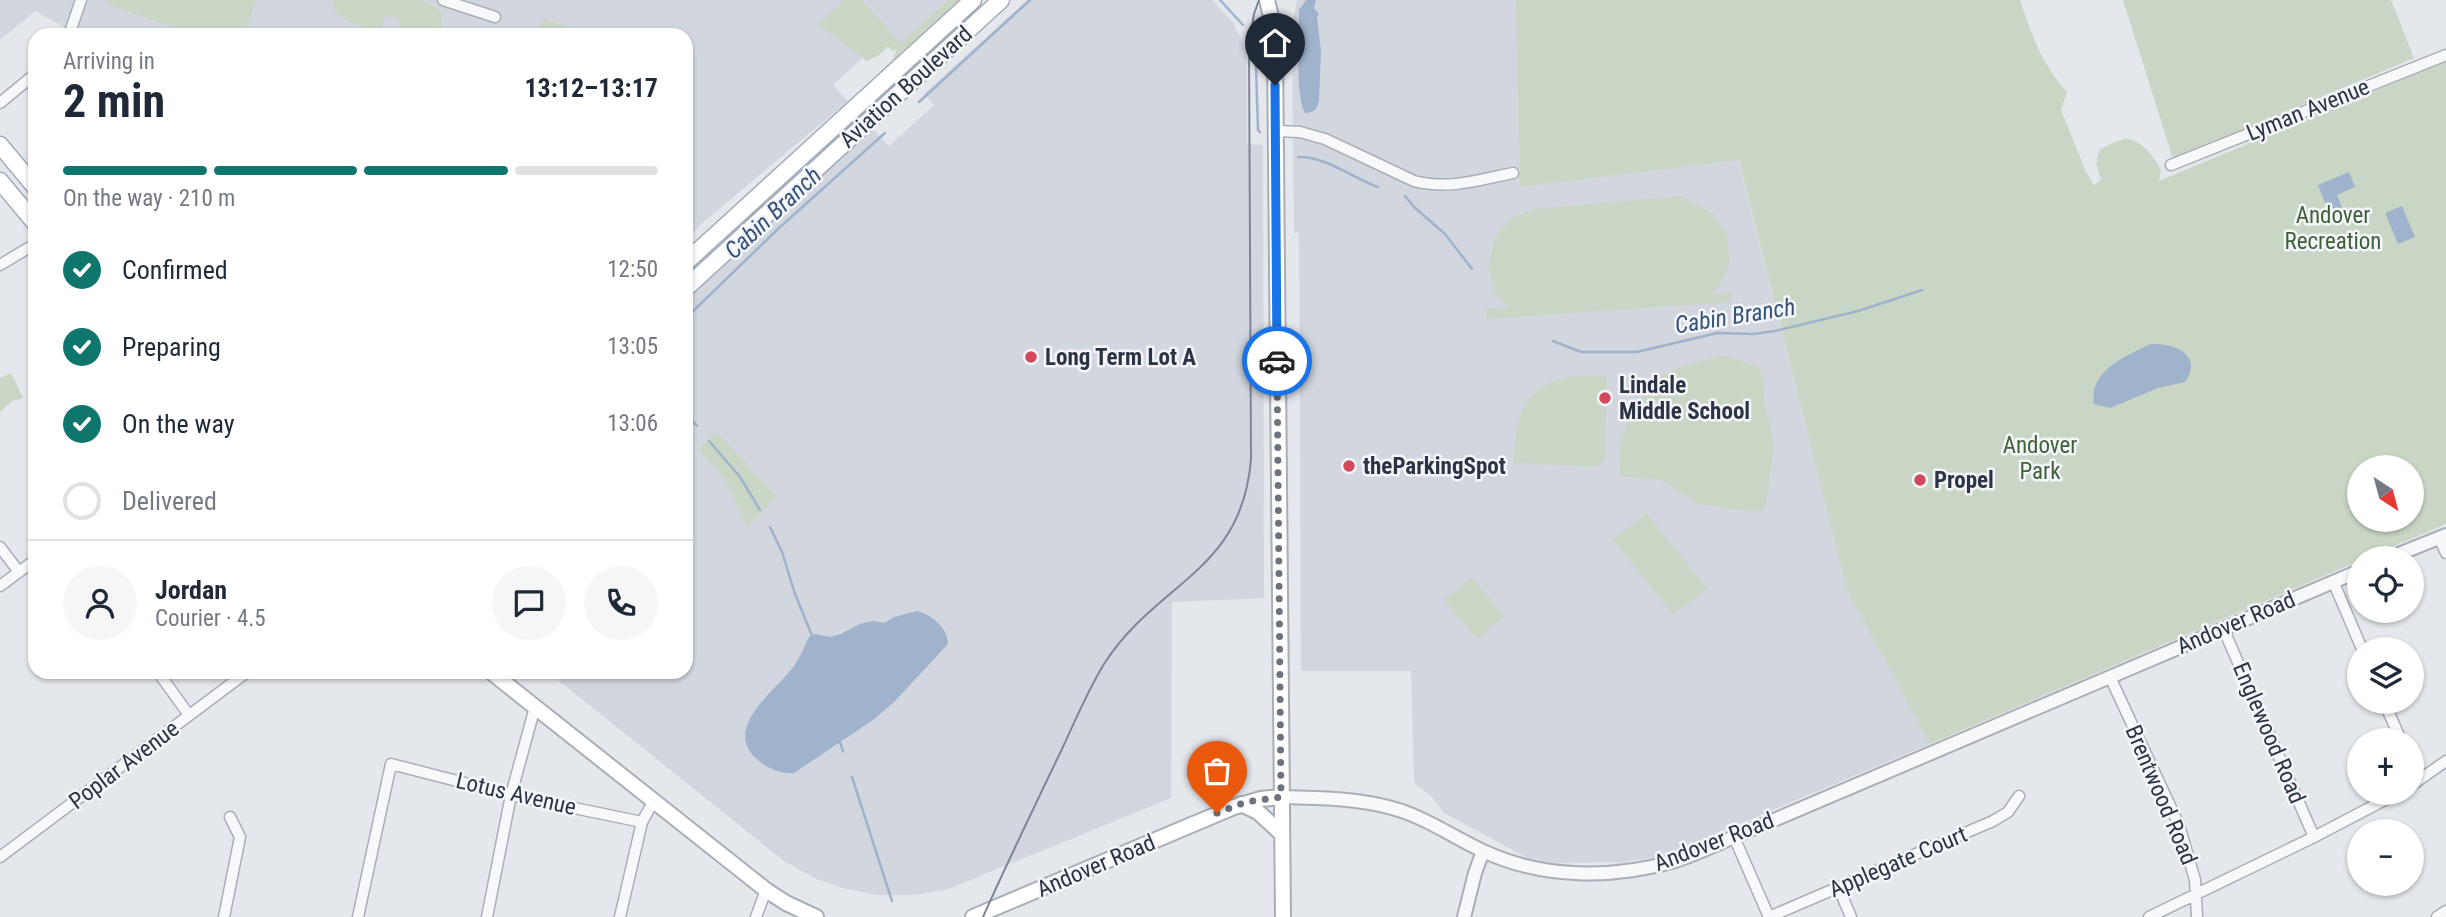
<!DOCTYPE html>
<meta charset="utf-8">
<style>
:root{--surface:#fff;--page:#f6f6f7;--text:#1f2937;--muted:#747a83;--line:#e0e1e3;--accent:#0f766e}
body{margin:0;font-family:"Roboto Condensed",sans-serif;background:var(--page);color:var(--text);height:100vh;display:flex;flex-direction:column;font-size:26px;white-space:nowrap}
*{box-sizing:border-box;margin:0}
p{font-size:23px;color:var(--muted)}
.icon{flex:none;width:38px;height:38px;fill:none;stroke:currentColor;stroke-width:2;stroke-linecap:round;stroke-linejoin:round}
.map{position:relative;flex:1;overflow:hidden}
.sheet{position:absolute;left:28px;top:28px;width:665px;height:651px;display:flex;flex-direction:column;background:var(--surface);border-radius:21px;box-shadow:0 2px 5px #0004}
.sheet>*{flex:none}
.needle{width:46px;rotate:144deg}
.tools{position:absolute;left:2347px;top:455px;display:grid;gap:14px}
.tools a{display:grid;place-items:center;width:77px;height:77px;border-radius:50%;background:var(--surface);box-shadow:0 2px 5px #0004;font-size:35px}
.pin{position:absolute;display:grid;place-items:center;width:60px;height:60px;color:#fff;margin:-72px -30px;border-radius:50% 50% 50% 0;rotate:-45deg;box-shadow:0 0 7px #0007}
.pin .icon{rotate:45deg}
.courier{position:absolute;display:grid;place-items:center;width:70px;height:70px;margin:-35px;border:5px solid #1a73e8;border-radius:50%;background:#fff;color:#222;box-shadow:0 2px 9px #0007}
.summary em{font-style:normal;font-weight:700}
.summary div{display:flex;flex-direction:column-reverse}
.summary{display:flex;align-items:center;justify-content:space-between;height:119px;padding:0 35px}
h1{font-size:46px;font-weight:700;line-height:52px}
.bar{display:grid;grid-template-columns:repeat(4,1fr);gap:10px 7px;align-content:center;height:84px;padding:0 35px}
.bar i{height:9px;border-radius:5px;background:var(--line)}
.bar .selected{background:var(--accent)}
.bar p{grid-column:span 4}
.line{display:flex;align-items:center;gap:18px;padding:0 35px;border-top:2px solid var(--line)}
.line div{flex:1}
.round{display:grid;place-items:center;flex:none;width:74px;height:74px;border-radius:37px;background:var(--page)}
ol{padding:0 35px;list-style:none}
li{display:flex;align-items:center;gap:21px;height:77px}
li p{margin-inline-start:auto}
li .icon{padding:7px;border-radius:50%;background:var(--accent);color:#fff;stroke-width:4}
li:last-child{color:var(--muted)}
li i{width:38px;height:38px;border:4px solid var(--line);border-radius:50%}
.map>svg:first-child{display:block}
.built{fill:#d2d6de}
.green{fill:#c9d6c5;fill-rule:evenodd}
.water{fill:#9fb4cc}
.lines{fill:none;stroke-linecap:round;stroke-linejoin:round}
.stream{stroke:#9fb4cc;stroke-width:2.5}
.minor-casing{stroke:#a9aeb7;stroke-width:13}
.tertiary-casing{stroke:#a9aeb7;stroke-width:16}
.secondary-casing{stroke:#a9aeb7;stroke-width:18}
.primary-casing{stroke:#a3abb8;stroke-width:19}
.minor{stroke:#f7f8fa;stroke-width:10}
.tertiary{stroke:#f7f8fa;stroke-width:12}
.secondary{stroke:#fff;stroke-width:14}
.primary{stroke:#fff;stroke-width:16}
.tram{stroke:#7d8696;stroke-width:2}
.done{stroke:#6c737f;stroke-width:7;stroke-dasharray:0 12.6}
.route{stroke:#1a73e8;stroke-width:9}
.poi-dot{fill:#d1495b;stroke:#f4f6f9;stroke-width:2.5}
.labels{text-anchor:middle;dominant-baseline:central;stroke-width:5;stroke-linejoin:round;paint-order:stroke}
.street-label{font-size:23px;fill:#2b3445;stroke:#f4f6f9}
.park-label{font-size:23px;fill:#3f6138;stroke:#f4f6f9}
.poi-label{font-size:23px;font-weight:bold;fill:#2b3445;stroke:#f4f6f9;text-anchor:start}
.water-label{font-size:24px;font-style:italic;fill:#34527a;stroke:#f4f6f9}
</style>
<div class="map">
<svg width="2446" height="917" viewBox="0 0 2446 917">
<rect width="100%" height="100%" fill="#e4e7ec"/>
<path class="built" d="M 0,0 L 949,0 L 901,45 L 878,44 L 833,85 L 848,101 L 701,224 L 686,241 L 686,35 L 78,35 L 35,11 L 0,40 Z
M 1027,0 L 1212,0 L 1233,23 L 1244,45 L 1247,47 L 1247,144 L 1263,145 L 1264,598 L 1172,602 L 1171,798 L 946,890 L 913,895 L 877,895 L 842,888 L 814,878 L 784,861 L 548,672 L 686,672 L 686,296 L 872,128 L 889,146 L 934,105 L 924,94 Z
M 1297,0 L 1516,0 L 1523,183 L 1732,134 L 1847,590 L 1930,744 L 1663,856 L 1624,862 L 1555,863 L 1526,857 L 1444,813 L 1432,797 L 1414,783 L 1411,671 L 1301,671 L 1299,232 L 1294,233 L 1292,27 Z"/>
<path class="green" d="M 107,0 L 256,0 L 244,35 L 196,35 L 106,4 Z
M 333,0 L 421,0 L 438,8 C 444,17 442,25 438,35 L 396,35 L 401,20 L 385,15 L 381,28 L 377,27 L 374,30 C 358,24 331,22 333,0 Z
M 845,0 L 861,0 L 901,43 L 948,0 L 959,0 L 892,61 L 897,49 L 892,51 L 888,46 L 878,56 L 867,61 L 818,24 Z
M 1516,0 L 2020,0 C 2032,36 2041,63 2067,92 L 2061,110 L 2086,172 L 2094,185 L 2101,180 L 2096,163 L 2100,149 C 2108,146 2119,139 2127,139 C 2142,140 2155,158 2161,170 L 2159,181 L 2446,61 L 2446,524 L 2366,558 L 2359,558 L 2359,561 L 1930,744 L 1847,590 L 1739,160 L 1520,187 ZM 2359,467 L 2412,467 L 2412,520 L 2359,520 Z
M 2123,0 L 2391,0 L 2414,58 L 2173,159 Z
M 542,18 L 544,19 L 593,35 L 566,35 L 540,27 Z
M 1681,196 L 1712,213 L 1727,235 L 1730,261 L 1721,283 L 1712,294 L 1732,292 L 1732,302 L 1486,319 L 1486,308 L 1510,307 L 1496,296 L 1488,266 L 1496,236 L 1513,217 L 1535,209 Z
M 1724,355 L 1756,366 L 1763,378 L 1764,401 L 1774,445 L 1765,508 L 1759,512 L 1699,504 L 1660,480 L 1621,476 C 1620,468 1619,457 1620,449 C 1623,427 1642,390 1661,377 C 1678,365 1703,361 1724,355 Z
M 11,373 L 23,398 L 12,401 L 0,412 L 0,378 Z
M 1576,376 L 1607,376 L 1605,460 L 1598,467 L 1514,463 C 1515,415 1523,384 1576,376 Z
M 717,432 L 777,497 L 747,527 L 726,481 L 700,450 L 700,447 Z
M 1646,513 L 1707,588 L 1674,615 L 1613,540 Z
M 1471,577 L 1504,616 L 1477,639 L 1445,600 Z"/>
<path class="water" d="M 1306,0 L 1316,0 L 1314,8 L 1319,14 L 1317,17 L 1321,51 L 1319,101 C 1317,109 1314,113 1305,113 C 1295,96 1299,33 1299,10 Z
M 2349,172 L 2355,187 L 2337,195 L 2342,208 L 2329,213 L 2318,185 Z
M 2402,206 L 2415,237 L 2398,244 L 2385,213 Z
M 2151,344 C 2175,343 2204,355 2185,382 L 2158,388 L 2110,408 L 2094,404 C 2088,371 2127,355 2151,344 Z
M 917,611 C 932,615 948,628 948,644 L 894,702 L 873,720 L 794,773 C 781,774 769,769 759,761 C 721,731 771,694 790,671 C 799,661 803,649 809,637 L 815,634 L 830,637 L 841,634 L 860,624 L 873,621 L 884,623 L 894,617 Z"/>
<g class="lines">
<path class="stream" d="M 1220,0 L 1243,25
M 1252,50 L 1256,67 L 1258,130 L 1260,132
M 919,102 L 1030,0
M 1298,157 C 1325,156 1353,178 1378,187
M 1405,196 L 1414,207 L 1445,234 L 1472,269
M 686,318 L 779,228 L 885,133
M 1553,341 L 1581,352 L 1637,352 L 1717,333 L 1753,334 L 1775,331 L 1858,311 L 1922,290
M 686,414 L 697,426
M 709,441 L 740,477 L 760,510
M 770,527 L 782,552 L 795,594 L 813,638
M 839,739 L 843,751
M 852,777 L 892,901"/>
<g class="minor-casing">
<path id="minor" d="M 443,0 L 495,17
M 69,35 L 81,0
M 0,103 L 35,74
M 1276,131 L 1300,132 L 1325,139 L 1414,181 C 1448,190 1479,180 1513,173
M 2171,165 L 2446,55
M 0,265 L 35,244
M 2439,538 L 2446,553
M 0,547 L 19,572
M 2333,581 L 2362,649
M 0,586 L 35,560
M 2223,628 L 2314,837
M 158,672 L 189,715
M 2110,677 L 2179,825 L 2195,880 L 2197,917
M 2384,702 L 2401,740
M 2412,765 L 2418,781
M 2412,785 L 2446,761
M 1734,837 L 1769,917
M 0,857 L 247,672
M 1839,889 L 1851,917
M 224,917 L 240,837 L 230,817
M 358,917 L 391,764 L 511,795 L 642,822
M 487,917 L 511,795 L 535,707
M 620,917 L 642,822 L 653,802
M 756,917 L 766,890
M 1769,917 L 1993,821 L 2008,812 L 2019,796
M 2149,917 L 2314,837 L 2398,793
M 2437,917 L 2446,911"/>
</g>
<g class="tertiary-casing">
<path id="tertiary" d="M 2389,558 L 2446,535
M 1281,797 C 1319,798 1356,798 1392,808 C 1425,817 1453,837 1483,851 C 1543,879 1613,879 1675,861 C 1695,855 1715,845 1734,837 L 2359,571
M 1464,917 L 1475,873 L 1483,851"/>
</g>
<g class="secondary-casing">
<path id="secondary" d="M 1267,0 L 1272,21 L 1275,51 L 1283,917
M 491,672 L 766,890 L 786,903 L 816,917
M 1241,804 L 1258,812 L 1282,834
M 973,917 L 1234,807 L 1261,799 L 1281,797"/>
</g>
<g class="primary-casing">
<path id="primary" d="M 0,145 L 35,187
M 0,181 L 35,223
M 686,262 L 973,0
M 686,288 L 1001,0"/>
</g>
<use href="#minor" class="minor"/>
<use href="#tertiary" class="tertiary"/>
<use href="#secondary" class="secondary"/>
<use href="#primary" class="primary"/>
<path class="tram" d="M 983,917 C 1008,861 1035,805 1062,749 C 1075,721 1088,690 1104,664 C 1157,581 1242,573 1251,459 L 1249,46 L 1254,14 L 1259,0"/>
</g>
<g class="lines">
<path class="done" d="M 1217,813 L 1246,802 L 1281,797 L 1277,361"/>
<path class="route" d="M 1275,85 L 1277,361"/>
</g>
<g class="poi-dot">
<circle cx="1031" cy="357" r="7"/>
<circle cx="1605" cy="398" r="7"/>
<circle cx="1349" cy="466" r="7"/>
<circle cx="1920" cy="480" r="7"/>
</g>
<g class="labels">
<g class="street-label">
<text transform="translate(906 87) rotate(-42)">Aviation Boulevard</text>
<text transform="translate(2308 110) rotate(-22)">Lyman Avenue</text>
<text transform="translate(2236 623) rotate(-23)">Andover Road</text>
<text transform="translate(2269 733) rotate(67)">Englewood Road</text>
<text transform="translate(124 765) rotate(-37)">Poplar Avenue</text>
<text transform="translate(516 794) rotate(13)">Lotus Avenue</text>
<text transform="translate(2161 795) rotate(67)">Brentwood Road</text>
<text transform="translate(1714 842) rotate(-21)">Andover Road</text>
<text transform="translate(1898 862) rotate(-23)">Applegate Court</text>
<text transform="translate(1096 866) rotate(-23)">Andover Road</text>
</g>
<g class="park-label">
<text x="2333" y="215">Andover<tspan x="2333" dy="26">Recreation</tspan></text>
<text x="2040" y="445">Andover<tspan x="2040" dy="26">Park</tspan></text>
</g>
<g class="poi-label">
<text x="1045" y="357">Long Term Lot A</text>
<text x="1619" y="385">Lindale<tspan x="1619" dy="26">Middle School</tspan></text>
<text x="1363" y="466">theParkingSpot</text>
<text x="1934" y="480">Propel</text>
</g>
<g class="water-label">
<text transform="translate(773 213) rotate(-43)">Cabin Branch</text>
<text transform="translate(1735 316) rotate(-9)">Cabin Branch</text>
</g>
</g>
</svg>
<div class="tools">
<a><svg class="needle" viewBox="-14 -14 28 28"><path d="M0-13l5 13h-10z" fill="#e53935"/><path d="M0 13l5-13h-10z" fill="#747a83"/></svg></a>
<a><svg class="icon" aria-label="locate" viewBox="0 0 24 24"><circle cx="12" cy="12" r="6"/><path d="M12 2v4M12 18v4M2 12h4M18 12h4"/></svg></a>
<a><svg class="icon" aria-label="layers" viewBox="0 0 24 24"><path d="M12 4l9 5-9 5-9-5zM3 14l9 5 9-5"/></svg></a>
<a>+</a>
<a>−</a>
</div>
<div class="pin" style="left:1217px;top:813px;background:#ea580c"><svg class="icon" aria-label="bag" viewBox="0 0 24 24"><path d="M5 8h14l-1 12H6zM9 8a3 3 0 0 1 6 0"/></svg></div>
<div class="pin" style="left:1275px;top:85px;background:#1f2937"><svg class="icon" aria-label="home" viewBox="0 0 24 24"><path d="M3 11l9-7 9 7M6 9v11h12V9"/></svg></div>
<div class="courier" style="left:1277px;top:361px"><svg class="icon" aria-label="car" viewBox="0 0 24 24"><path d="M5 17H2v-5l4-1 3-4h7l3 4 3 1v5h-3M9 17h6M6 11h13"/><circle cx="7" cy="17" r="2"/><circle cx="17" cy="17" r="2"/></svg></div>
<section class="sheet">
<div class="summary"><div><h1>2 min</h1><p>Arriving in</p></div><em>13:12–13:17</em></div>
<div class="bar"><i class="selected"></i><i class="selected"></i><i class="selected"></i><i></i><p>On the way · 210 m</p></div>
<ol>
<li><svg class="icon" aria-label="check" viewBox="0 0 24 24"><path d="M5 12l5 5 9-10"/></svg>Confirmed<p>12:50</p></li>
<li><svg class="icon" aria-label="check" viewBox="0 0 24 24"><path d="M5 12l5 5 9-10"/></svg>Preparing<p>13:05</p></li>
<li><svg class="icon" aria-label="check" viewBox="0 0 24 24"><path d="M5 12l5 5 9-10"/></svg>On the way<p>13:06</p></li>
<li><i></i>Delivered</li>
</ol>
<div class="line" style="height:126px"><a class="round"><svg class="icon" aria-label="person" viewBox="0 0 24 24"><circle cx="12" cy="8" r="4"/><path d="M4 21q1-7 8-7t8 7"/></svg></a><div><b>Jordan</b><p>Courier · 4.5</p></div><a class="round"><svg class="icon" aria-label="chat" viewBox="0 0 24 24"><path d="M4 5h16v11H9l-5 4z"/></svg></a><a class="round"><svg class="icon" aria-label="phone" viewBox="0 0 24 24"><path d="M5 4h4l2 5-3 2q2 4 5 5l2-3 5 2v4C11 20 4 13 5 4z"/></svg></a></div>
</section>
</div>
